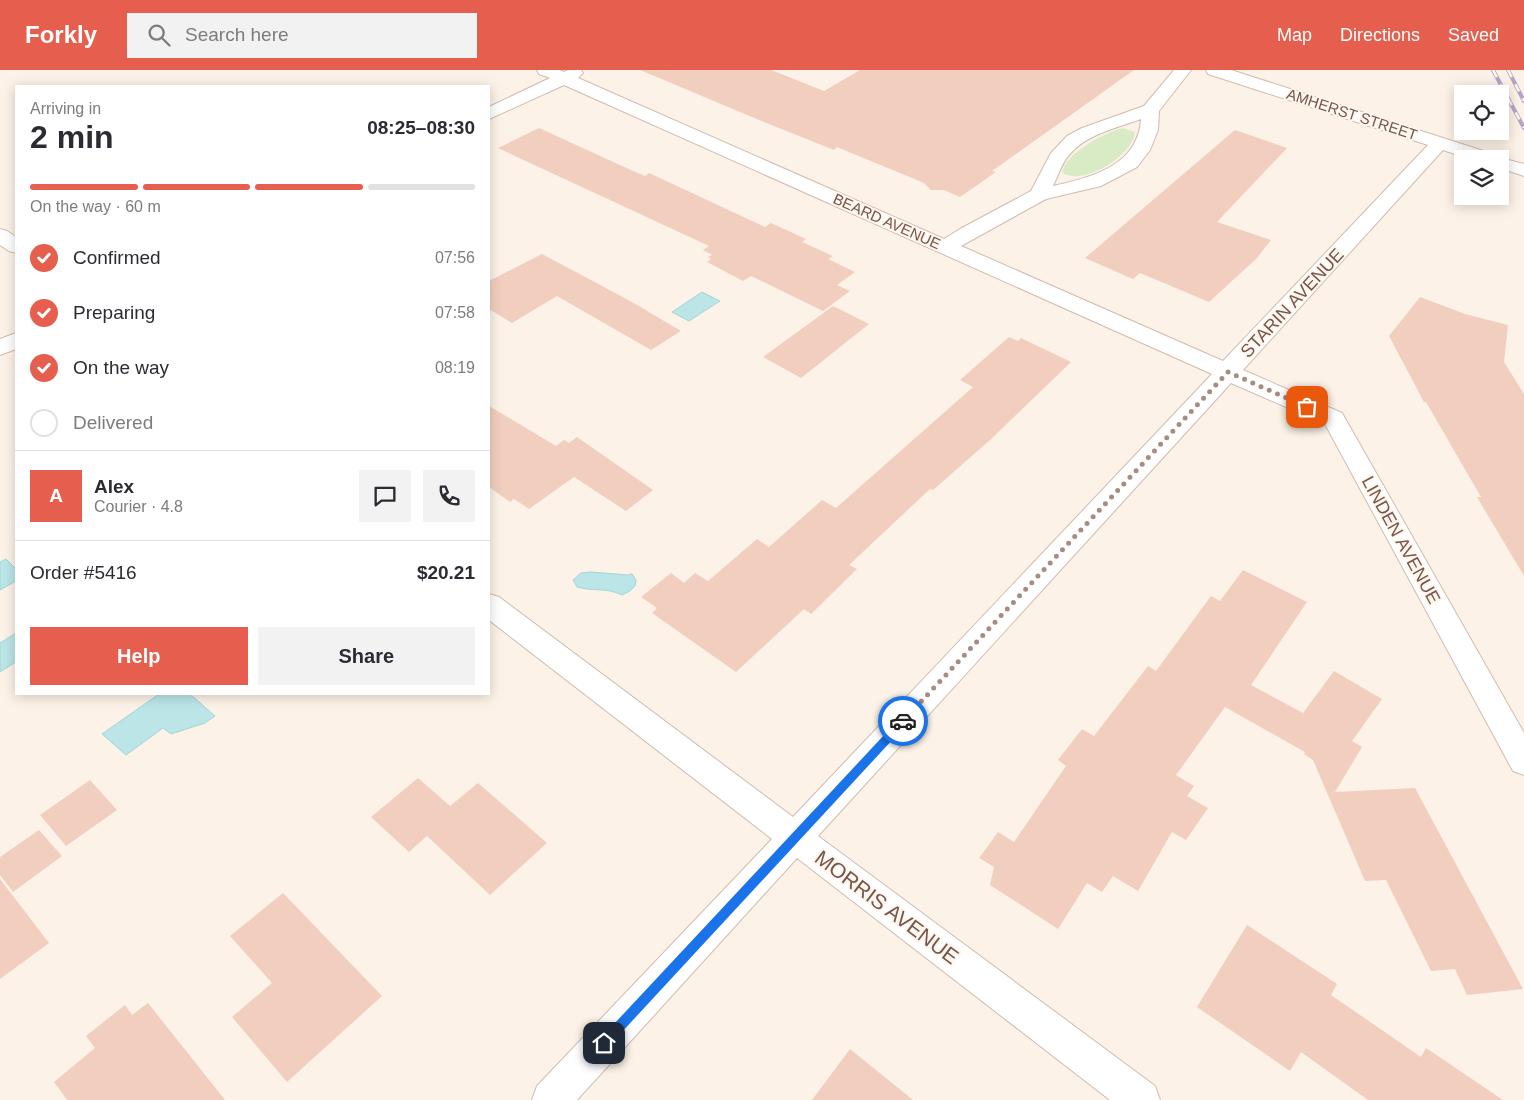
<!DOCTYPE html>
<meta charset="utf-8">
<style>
:root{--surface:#fff;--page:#f2f2f3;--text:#2b2b33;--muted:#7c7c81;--line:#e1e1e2;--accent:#e65e4d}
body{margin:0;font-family:Arial,sans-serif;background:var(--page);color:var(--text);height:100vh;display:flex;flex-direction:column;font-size:19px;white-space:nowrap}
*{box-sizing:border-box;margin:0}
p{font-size:16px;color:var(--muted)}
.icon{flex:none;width:28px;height:28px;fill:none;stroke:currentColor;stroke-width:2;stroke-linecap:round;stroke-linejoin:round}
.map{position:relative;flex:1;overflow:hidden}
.details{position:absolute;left:15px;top:15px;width:475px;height:610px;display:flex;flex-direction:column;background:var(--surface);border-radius:0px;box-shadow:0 2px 12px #0003}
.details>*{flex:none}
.fabs{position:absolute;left:1454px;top:15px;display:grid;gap:10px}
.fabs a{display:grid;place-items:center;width:55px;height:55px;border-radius:0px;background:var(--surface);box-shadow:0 2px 12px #0003;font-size:25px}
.pin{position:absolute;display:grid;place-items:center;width:42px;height:42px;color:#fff;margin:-21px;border-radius:10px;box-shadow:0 2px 8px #0006}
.courier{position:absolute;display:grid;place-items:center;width:50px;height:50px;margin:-25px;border:4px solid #1a73e8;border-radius:50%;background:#fff;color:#222;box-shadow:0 1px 6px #0007}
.summary em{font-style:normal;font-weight:700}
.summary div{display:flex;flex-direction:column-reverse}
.summary{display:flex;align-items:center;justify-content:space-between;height:85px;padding:0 15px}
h1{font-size:32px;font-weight:700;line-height:38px}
.bar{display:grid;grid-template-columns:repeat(4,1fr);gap:8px 5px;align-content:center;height:60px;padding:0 15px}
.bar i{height:6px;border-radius:4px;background:var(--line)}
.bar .active{background:var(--accent)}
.bar p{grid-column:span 4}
.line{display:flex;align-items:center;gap:12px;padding:0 15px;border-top:1px solid var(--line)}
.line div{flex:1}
.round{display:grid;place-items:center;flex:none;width:52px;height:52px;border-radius:0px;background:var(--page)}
ol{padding:0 15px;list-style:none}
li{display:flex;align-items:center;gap:15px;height:55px}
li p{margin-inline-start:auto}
li .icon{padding:5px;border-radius:50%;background:var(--accent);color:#fff;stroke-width:4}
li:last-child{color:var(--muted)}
li i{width:28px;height:28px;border:2px solid var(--line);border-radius:50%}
.primary-button{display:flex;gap:10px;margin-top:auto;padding:10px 15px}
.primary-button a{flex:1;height:58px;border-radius:0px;background:var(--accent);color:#fff;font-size:20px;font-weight:700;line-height:58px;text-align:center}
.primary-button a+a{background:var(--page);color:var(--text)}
header{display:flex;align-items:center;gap:30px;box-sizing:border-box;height:70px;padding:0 25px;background:var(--accent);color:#fff}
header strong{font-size:24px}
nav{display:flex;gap:28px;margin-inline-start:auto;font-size:18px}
.search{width:350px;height:45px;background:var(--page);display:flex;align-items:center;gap:12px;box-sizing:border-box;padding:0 18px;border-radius:0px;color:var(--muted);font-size:19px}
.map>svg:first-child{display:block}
.green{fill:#d9ebc5}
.water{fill:#bbe5e7;stroke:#a2d6d8}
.building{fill:#f2cebf}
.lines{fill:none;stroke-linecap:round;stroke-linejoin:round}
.minor-casing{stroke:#d1bbaf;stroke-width:2}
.minor{fill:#fff;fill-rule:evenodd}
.rail-casing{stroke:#b4a5c7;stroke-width:4}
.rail{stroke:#fff6ee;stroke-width:2.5;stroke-dasharray:8;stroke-linecap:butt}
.route{fill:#1a73e8}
.done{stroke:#a68d82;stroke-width:5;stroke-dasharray:0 9}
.labels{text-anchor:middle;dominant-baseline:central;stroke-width:4;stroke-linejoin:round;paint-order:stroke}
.far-street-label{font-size:15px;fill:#77564b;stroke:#fff6ee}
.street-label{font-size:18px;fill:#77564b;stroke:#fff6ee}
.near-street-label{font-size:21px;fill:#77564b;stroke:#fff6ee}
</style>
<header>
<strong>Forkly</strong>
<div class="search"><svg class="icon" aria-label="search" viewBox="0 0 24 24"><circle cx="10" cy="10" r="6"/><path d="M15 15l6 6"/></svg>Search here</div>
<nav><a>Map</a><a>Directions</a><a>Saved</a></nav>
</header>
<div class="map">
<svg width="1524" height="1030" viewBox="0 0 1524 1030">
<rect width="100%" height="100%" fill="#fcf2e7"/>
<path class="green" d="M 1123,58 L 1135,62 C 1134,85 1081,118 1062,102 C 1066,83 1105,62 1123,58 Z"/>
<path class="water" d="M 702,222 L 720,231 L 689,251 L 672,242 Z
M 6,489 L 16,499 L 16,511 L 0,520 L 0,492 Z
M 591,502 L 628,505 L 632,504 L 636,510 L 635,516 L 630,521 L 622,525 C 605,517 595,522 577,517 L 573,510 L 581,503 Z
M 16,563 L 16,592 L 0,602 L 0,573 Z
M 159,624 L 190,624 L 215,646 L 205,653 L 171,664 L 163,658 L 126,685 L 102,664 Z"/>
<path class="building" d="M 640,0 L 771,0 L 824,21 L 860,0 L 1134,0 L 992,101 L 996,102 L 960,127 L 944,120 L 931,120 L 924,113 L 837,77 L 834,80 L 764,52 Z
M 539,58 L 633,101 L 645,106 L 649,103 L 765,157 L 771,153 L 806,169 L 802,172 L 833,186 L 828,189 L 855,202 L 837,215 L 850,221 L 823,241 L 751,206 L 743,211 L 707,192 L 711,189 L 708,187 L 712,185 L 703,180 L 709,176 L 498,78 Z
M 1235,60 L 1287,78 L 1217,152 L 1271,170 L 1256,189 L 1209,232 L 1140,203 L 1133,209 L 1085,188 Z
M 542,184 L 632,232 L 681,261 L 651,280 L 557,226 L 512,253 L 489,239 L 489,211 Z
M 1420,227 L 1465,244 L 1508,255 L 1504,292 L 1524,324 L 1524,506 L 1477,427 L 1481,427 L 1426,332 L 1424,332 L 1389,266 Z
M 833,236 L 869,254 L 801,308 L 763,287 Z
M 1009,267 L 1018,271 L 1021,268 L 1071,292 L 989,371 L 933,420 L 930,419 L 849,495 L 857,499 L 811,544 L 804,539 L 736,602 L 652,543 L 657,538 L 641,527 L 671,503 L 684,513 L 695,503 L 708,511 L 757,469 L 769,477 L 822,430 L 836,438 L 973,317 L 960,310 Z
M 489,336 L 556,376 L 564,370 L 569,373 L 577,367 L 653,420 L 626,441 L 574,407 L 529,439 L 514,429 L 510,432 L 489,417 Z
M 1243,500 L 1307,532 L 1251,615 L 1303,643 L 1334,601 L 1382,629 L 1352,671 L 1362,677 L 1335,722 L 1415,718 L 1523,919 L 1467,925 L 1455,899 L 1431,901 L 1386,810 L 1365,811 L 1313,690 L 1304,684 L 1305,682 L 1225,637 L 1176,705 L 1194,716 L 1187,726 L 1208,738 L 1186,770 L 1172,762 L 1138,821 L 1113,806 L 1102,822 L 1087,813 L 1058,859 L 990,815 L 994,797 L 979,788 L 998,762 L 1014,772 L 1066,696 L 1058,690 L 1082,659 L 1094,666 L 1148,596 L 1156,601 L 1211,526 L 1220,531 Z
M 418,708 L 450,736 L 478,713 L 547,773 L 490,825 L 427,766 L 409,782 L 371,747 Z
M 90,710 L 117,740 L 66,776 L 40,745 Z
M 39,760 L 62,786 L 13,822 L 0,805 L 0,787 Z
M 0,809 L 49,873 L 0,909 Z
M 283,823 L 382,926 L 287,1012 L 232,947 L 272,913 L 230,866 Z
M 1247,855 L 1337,914 L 1331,925 L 1421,987 L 1426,978 L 1503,1030 L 1368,1030 L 1301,982 L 1290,1001 L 1197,937 Z
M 148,933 L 225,1030 L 67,1030 L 54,1012 L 95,978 L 86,966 L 125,935 L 132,945 Z
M 850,979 L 913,1030 L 812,1030 Z"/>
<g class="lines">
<g class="minor-casing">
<path id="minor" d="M 537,0 L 559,0 L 564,2 L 568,0 L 581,0 L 583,3 L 578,8 L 944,169 L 960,159 L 1031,121 L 1051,83 L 1067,66 L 1082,58 L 1144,36 L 1174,0 L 1191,0 L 1159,41 L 1158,60 L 1150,80 L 1137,97 L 1101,116 L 1046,129 L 961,176 L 1223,291 L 1428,75 L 1208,4 L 1206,0 L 1231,0 L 1496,85 L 1497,87 L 1524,94 L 1524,106 L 1500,98 L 1500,89 L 1470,89 L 1443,80 L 1243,300 L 1342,343 L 1524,663 L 1524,705 L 1513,701 L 1325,354 L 1231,313 L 818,766 L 1155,1016 L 1160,1030 L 1110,1030 L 797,788 L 577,1030 L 532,1030 L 537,1016 L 772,769 L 489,550 L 489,524 L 499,527 L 793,747 L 1212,304 L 564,15 L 489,49 L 489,37 L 550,8 L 539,4 ZM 1141,49 C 1138,96 1092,107 1053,116 C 1058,106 1062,92 1070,84 C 1087,64 1117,58 1141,49 Z
M 0,159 L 7,161 L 16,167 L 16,183 L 9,181 L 0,175 Z
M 16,263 L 16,279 L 0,285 L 0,269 Z"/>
</g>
<use href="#minor" class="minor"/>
<g class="rail-casing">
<path id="rail" d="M 1493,0 L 1524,58
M 1508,0 L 1524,31"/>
</g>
<use href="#rail" class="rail"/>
</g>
<path class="route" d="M 903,647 L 908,651 L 907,654 L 608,977 L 604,979 L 600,977 L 599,973 L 600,969 L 900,648 Z"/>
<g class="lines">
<path class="done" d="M 903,651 L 1228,302 L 1307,337"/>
</g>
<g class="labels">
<g class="far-street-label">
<text transform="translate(1352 44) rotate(18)">AMHERST STREET</text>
<text transform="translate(887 151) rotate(24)">BEARD AVENUE</text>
</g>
<g class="street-label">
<text transform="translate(1292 233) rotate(-47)">STARIN AVENUE</text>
<text transform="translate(1401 470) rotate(61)">LINDEN AVENUE</text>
</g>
<g class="near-street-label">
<text transform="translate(887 837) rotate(37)">MORRIS AVENUE</text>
</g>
</g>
</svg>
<div class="fabs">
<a><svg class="icon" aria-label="locate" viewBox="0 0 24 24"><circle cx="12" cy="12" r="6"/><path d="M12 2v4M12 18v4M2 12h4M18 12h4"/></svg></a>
<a><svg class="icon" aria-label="layers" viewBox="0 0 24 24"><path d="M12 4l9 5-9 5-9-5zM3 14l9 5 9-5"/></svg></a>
</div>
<div class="pin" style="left:1307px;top:337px;background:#ea580c"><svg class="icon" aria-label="bag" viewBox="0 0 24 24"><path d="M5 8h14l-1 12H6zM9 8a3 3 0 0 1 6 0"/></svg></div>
<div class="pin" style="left:604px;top:973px;background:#1f2937"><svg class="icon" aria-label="home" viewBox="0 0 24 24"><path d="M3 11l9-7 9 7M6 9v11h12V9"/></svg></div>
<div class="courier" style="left:903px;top:651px"><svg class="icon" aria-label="car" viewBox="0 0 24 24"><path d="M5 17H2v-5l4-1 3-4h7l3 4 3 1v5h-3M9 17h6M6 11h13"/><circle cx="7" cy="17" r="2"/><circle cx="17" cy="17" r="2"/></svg></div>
<section class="details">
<div class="summary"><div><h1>2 min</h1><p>Arriving in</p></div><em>08:25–08:30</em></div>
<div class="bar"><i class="active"></i><i class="active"></i><i class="active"></i><i></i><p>On the way · 60 m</p></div>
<ol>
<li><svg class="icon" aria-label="check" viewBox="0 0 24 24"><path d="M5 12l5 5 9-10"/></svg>Confirmed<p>07:56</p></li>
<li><svg class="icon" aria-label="check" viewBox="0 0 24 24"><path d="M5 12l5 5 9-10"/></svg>Preparing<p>07:58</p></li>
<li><svg class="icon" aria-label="check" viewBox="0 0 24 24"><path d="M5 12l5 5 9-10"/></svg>On the way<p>08:19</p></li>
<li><i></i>Delivered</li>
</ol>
<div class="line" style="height:90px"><b class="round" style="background:var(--accent);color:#fff">A</b><div><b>Alex</b><p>Courier · 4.8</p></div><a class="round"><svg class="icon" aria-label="chat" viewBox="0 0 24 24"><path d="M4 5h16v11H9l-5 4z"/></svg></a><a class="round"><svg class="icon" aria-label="phone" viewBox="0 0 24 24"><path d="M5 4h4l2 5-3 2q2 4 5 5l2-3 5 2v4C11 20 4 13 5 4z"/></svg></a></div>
<div class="line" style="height:65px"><div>Order #5416</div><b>$20.21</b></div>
<div class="primary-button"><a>Help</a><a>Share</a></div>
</section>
</div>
